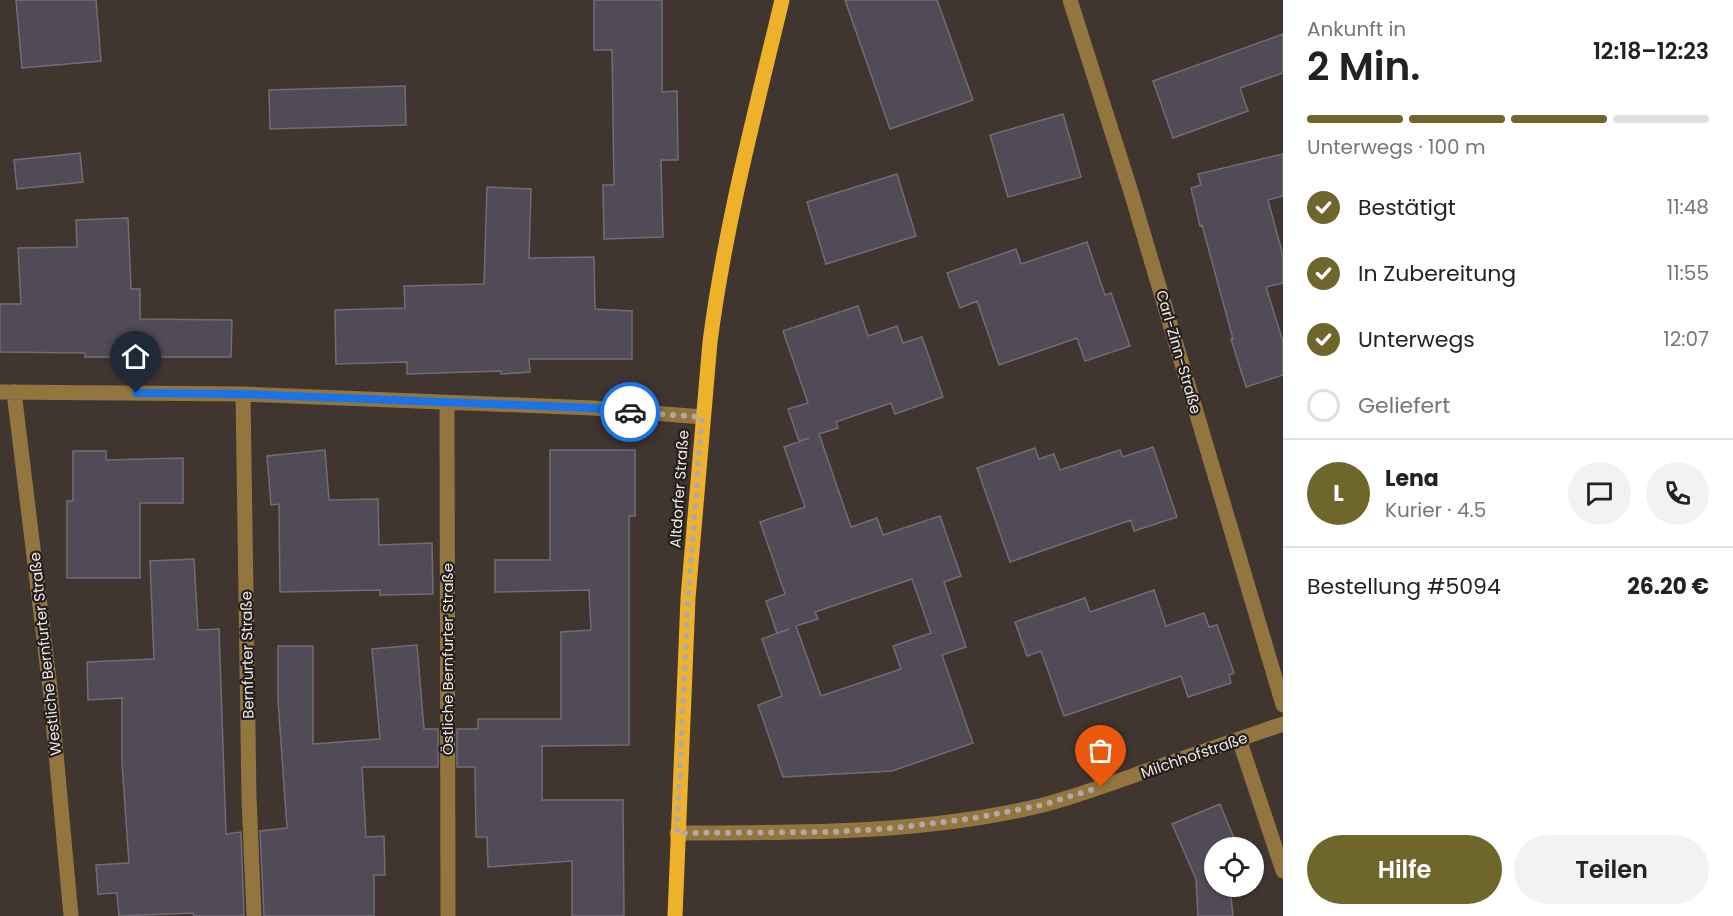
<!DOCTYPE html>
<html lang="de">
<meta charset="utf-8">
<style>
:root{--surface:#fff;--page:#f2f2f2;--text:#222;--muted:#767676;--line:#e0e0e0;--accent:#6f662c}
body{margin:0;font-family:Poppins,sans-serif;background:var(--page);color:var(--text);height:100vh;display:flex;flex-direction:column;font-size:22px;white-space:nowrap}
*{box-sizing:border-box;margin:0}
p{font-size:20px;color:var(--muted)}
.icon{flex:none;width:33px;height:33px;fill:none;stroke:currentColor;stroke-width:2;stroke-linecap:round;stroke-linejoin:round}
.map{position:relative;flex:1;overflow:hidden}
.side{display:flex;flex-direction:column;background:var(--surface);width:450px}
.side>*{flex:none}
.controls{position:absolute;left:1204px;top:837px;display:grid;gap:12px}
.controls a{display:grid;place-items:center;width:60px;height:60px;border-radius:50%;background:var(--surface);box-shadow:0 2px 4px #0004;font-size:30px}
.pin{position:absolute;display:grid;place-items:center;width:51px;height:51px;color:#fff;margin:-62px -26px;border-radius:50% 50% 50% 0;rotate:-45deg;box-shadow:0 0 6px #0007}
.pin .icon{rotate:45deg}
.courier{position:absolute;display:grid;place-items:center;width:60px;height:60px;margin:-30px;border:4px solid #1a73e8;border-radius:50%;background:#fff;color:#222;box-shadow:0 2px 8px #0007}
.overview em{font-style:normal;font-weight:600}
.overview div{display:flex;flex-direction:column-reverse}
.overview{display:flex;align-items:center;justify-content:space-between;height:102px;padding:0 24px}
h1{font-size:39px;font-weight:600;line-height:45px}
.bar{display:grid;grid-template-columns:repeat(4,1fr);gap:9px 6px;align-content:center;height:72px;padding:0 24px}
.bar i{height:8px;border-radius:4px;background:var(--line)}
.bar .current{background:var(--accent)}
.bar p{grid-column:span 4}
.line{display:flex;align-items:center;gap:15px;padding:0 24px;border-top:2px solid var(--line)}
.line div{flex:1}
.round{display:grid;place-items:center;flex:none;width:63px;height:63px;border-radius:32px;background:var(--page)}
ol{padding:0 24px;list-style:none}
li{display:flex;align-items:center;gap:18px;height:66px}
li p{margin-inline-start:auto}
li .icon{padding:6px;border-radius:50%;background:var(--accent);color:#fff;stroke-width:4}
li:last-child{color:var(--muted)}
li i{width:33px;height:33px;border:3px solid var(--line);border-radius:50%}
.primary-button{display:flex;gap:12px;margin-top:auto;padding:12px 24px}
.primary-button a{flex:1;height:69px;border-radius:36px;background:var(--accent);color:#fff;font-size:24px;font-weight:600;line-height:69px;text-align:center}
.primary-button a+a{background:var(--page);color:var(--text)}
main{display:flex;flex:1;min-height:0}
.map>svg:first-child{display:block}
.building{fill:#504b56;stroke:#716c77;stroke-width:1.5;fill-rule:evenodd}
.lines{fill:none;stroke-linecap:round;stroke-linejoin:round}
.minor{stroke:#93763f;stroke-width:15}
.major{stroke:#edb229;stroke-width:15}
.done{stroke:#b2a9a6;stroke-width:6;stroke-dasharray:0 10.8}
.route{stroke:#1a73e8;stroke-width:8}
.labels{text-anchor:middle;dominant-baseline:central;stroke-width:4.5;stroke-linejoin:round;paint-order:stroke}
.street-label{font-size:15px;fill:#efe8e5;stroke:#231e1c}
</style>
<main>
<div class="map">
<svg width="1283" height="916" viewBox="0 0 1283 916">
<rect width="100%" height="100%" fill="#413530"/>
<path class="building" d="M 16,0 L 96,0 L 101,61 L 22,68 Z
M 594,0 L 662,0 L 662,92 L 677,91 L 678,160 L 661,160 L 663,237 L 604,239 L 603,185 L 614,185 L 612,50 L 594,50 Z
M 845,0 L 937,0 L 973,100 L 890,129 Z
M 1283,34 L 1283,73 L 1240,88 L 1248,111 L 1173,138 L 1153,81 Z
M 405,86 L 406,125 L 270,129 L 269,90 Z
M 1063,114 L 1081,177 L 1008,197 L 990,135 Z
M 80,153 L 83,182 L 17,189 L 14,160 Z
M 1283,154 L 1283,196 L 1268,200 L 1283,256 L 1283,283 L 1266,287 L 1283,342 L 1283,375 L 1246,387 L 1231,339 L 1233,339 L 1202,225 L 1200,226 L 1191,188 L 1201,185 L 1198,174 Z
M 897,174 L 916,236 L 826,264 L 807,202 Z
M 487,187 L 531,189 L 529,258 L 594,257 L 595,309 L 632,311 L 632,359 L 529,359 L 530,372 L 501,374 L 501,371 L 407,374 L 407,362 L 336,364 L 335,310 L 405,308 L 404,286 L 484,284 Z
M 128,218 L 131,289 L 140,289 L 140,319 L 232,320 L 231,357 L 85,357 L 85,353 L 0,352 L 0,304 L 21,304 L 18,248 L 77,247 L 76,220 Z
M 1087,242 L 1105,295 L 1111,293 L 1130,346 L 1085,361 L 1077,338 L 999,365 L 977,301 L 960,308 L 947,273 L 1016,249 L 1021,264 Z
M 858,306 L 868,336 L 897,326 L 903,343 L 922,337 L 943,397 L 895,414 L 891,403 L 836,422 L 838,428 L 819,434 L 851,527 L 877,518 L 883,535 L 940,516 L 961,576 L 944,582 L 966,647 L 942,655 L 973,743 L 892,771 L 783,777 L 758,705 L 782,696 L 762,639 L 789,629 L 777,633 L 766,601 L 785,594 L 760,522 L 805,507 L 784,447 L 809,438 L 799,441 L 788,409 L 808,403 L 783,331 ZM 912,579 L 931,633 L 893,646 L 901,669 L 821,696 L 796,626 L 818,619 L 815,612 Z
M 1153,447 L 1177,517 L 1134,531 L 1131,520 L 1010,562 L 977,468 L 1035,448 L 1039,459 L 1054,454 L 1060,470 L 1120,450 L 1123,457 Z
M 325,450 L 329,500 L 378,499 L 379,545 L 432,543 L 433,594 L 380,595 L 380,590 L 280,592 L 279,504 L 271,505 L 267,456 Z
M 550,450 L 635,450 L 635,516 L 629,516 L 629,745 L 542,746 L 542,800 L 623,800 L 624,916 L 572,916 L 572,861 L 488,867 L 487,837 L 476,837 L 475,767 L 457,767 L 457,729 L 478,729 L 478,719 L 561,719 L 561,632 L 591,630 L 589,590 L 495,592 L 495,560 L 550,560 Z
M 73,451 L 106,451 L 106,460 L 183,458 L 183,503 L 140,503 L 140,578 L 67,578 L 67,501 L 73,501 Z
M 194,559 L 198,630 L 219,629 L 226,834 L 241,832 L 244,916 L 194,916 L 193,913 L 119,916 L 117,893 L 98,894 L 96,865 L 129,863 L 122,763 L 122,698 L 88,700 L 87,662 L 154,659 L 150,561 Z
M 1154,590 L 1166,626 L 1204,613 L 1209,627 L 1217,625 L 1234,673 L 1229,675 L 1231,683 L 1188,697 L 1181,676 L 1064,716 L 1041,651 L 1027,656 L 1015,622 L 1085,598 L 1090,612 Z
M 417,645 L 424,729 L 438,729 L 438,767 L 362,767 L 366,837 L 384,836 L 385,875 L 374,875 L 374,916 L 264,916 L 260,831 L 287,828 L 278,700 L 278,646 L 313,646 L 313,744 L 380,739 L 372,649 Z
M 1220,804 L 1238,848 L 1215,848 L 1215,886 L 1230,886 L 1233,916 L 1198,916 L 1196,879 L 1172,824 Z"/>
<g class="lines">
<path class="minor" d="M 1070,0 L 1131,192 L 1283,705
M 0,392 L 243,394 L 593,408 L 702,417
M 14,392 L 50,688 L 71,916
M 243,394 L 249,798 L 254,916
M 447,402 L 448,916
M 1239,739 L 1283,871
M 677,833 C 799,833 923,834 1043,805 C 1078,796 1112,783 1146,771 C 1192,755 1237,740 1283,724"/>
<path class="major" d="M 675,916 L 688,598 L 710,342 C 725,226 755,113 782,0"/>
</g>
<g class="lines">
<path class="done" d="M 630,412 L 702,417 L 688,598 L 677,833 L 830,832 L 895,828 L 975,818 L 1042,805 L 1101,787"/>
<path class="route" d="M 136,393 L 243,394 L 593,408 L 630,412"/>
</g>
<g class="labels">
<g class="street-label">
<text transform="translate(1179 352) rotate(74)">Carl-Zinn-Straße</text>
<text transform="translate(679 489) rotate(-86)">Altdorfer Straße</text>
<text transform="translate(45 654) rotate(-96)">Westliche Bernfurter Straße</text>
<text transform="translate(247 655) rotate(-91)">Bernfurter Straße</text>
<text transform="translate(447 659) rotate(-90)">Östliche Bernfurter Straße</text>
<text transform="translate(1194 755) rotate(-19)">Milchhofstraße</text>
</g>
</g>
</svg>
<div class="controls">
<a><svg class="icon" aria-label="locate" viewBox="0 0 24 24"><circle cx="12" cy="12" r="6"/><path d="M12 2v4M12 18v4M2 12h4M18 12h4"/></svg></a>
</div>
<div class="pin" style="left:1101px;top:787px;background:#ea580c"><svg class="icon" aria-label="bag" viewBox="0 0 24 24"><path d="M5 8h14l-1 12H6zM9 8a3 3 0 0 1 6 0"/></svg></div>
<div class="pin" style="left:136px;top:393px;background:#1f2937"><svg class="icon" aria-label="home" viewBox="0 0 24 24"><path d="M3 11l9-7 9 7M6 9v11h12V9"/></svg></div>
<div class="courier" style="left:630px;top:412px"><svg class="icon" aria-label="car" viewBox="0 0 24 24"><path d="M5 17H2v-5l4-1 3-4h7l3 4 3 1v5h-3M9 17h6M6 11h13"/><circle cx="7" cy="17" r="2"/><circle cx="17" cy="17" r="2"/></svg></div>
</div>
<section class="side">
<div class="overview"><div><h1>2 Min.</h1><p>Ankunft in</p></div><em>12:18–12:23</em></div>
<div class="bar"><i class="current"></i><i class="current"></i><i class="current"></i><i></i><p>Unterwegs · 100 m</p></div>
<ol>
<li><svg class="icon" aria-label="check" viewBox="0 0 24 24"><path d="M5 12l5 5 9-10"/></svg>Bestätigt<p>11:48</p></li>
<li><svg class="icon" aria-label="check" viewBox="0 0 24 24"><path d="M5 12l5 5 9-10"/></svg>In Zubereitung<p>11:55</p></li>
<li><svg class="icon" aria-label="check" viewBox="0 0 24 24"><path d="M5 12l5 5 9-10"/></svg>Unterwegs<p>12:07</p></li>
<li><i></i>Geliefert</li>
</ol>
<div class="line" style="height:108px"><b class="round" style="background:var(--accent);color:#fff">L</b><div><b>Lena</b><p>Kurier · 4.5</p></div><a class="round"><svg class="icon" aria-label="chat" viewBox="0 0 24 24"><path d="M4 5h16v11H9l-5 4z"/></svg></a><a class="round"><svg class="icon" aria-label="phone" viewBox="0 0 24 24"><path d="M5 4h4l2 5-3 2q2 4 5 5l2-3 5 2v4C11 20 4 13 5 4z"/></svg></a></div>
<div class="line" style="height:78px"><div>Bestellung #5094</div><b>26.20 €</b></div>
<div class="primary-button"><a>Hilfe</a><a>Teilen</a></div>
</section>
</main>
